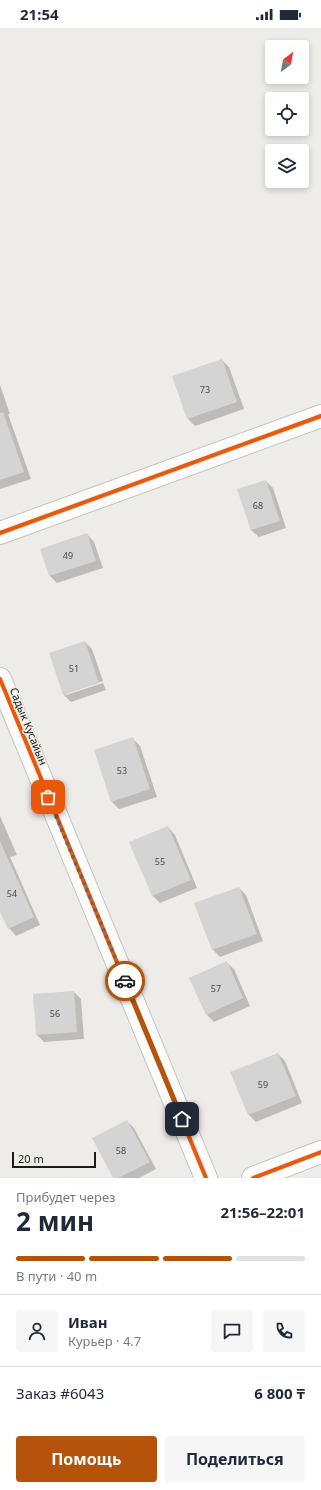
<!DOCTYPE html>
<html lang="ru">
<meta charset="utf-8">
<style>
:root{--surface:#fff;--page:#f6f6f7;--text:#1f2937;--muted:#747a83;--line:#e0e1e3;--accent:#b45309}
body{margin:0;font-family:"Noto Sans",sans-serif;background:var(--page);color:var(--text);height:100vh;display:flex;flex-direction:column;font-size:15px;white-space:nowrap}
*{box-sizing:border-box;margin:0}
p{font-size:13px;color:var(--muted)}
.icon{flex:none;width:22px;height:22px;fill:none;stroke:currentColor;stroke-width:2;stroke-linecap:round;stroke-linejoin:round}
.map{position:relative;height:1150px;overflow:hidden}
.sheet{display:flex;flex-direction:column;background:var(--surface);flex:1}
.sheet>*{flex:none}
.needle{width:26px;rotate:31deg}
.fabs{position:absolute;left:265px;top:12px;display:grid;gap:8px}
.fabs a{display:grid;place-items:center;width:44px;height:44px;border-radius:4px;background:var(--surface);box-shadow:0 2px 6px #0003;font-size:20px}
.scale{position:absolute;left:12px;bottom:10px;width:84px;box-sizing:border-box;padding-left:4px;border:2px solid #1d1c1a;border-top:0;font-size:11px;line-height:14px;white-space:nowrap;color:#1d1c1a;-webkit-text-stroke:3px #f0ede6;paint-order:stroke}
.pin{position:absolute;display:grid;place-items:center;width:34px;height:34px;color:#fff;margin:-17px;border-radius:8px;box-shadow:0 2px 6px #0006}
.courier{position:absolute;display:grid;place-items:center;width:40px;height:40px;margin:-20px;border:3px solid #b45309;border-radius:50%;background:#fff;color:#222;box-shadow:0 1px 5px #0007}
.overview em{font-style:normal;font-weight:700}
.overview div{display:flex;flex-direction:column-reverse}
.overview{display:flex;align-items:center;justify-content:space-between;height:68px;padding:0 16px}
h1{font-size:26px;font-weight:700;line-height:30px}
.bar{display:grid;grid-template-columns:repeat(4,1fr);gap:6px 4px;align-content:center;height:48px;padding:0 16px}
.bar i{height:5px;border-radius:3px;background:var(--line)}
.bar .selected{background:var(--accent)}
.bar p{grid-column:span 4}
.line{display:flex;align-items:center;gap:10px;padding:0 16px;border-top:1px solid var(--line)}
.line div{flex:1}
.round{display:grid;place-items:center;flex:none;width:42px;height:42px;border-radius:4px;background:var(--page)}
.action{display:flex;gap:8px;margin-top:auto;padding:8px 16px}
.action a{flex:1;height:46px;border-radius:4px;background:var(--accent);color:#fff;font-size:16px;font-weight:700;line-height:46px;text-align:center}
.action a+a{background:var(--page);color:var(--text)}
.status{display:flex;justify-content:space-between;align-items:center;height:28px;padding:0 20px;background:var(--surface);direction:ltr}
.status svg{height:11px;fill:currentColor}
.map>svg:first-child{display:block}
.shadow{fill:#0003}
.building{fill:#d5d4d4}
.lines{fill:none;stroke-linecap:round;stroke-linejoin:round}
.street-casing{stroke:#c4c3bf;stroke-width:24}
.street{stroke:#fcfcfc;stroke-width:22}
.cycleway-casing{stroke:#f0ede6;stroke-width:6}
.cycleway{stroke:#e8590c;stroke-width:4}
.done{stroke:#666562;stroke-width:4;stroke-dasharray:0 7.2}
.route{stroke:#b45309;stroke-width:5}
.labels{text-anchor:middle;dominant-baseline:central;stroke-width:3;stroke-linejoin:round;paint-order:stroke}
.number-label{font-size:9px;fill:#4b4a48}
.street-label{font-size:11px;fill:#1d1c1a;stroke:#f0ede6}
</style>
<div class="status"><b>21:54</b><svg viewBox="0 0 49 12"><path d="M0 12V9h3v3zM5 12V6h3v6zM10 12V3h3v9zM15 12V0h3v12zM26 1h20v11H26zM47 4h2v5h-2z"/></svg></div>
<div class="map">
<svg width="321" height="1150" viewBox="0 0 321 1150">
<rect width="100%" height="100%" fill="#eeece8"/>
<path class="shadow" d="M 222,332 L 229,339 L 244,381 L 195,398 L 188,391 L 173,349 Z
M 0,357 L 10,386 L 8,386 L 31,451 L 0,461 Z
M 266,453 L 273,460 L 286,500 L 259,509 L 251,502 L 238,462 Z
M 87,506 L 94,514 L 103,540 L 57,555 L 50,548 Z
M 85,614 L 92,621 L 103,653 L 66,665 L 66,667 L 103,655 L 106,662 L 71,674 L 64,667 Z
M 132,710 L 140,718 L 157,769 L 119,781 L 112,774 Z
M 0,788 L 17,827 L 10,829 L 40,897 L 16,908 L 9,900 L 0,881 Z
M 168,799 L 175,807 L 197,860 L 160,875 L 153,868 L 130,815 Z
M 239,860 L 246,867 L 263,913 L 220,929 L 213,922 L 195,876 Z
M 226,934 L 234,941 L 250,978 L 214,994 L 207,987 Z
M 74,964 L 81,971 L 84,1011 L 44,1014 L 37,1007 Z
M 278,1026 L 285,1033 L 302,1075 L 256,1094 L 249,1087 L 231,1045 Z
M 127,1093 L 134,1100 L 156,1141 L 139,1150 L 114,1150 Z"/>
<path class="building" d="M 222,331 L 237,374 L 187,391 L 172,348 Z
M 3,384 L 24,444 L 0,452 L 0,385 Z
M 266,452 L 280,493 L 251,502 L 237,461 Z
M 87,505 L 96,533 L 49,548 L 40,521 Z
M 85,613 L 99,655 L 63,667 L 49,625 Z
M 133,709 L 150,761 L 111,774 L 94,722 Z
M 168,798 L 191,852 L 152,868 L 129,814 Z
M 0,813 L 34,889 L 8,901 L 0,884 Z
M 239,859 L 257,906 L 212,922 L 194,875 Z
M 227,933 L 243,970 L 206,987 L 189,950 Z
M 74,963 L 77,1004 L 36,1007 L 33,966 Z
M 278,1025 L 296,1068 L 248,1087 L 230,1044 Z
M 127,1092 L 150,1134 L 118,1150 L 113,1150 L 92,1110 Z"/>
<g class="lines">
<g class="street-casing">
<path id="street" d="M 0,505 L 321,388
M 0,651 L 206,1150
M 253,1150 L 321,1124"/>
</g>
<use href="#street" class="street"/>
<g class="cycleway-casing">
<path id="cycleway" d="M 0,505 L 321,388
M 0,651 L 206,1150
M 253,1150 L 321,1124"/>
</g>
<use href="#cycleway" class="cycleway"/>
</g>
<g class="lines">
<path class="done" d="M 48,769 L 125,953"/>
<path class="route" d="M 125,953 L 182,1091"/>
</g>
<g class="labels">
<g class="number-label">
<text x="205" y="361">73</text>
<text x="258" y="477">68</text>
<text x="68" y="527">49</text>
<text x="74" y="640">51</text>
<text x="122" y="742">53</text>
<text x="160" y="833">55</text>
<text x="12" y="865">54</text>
<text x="216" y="960">57</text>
<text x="55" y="985">56</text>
<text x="263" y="1056">59</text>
<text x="121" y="1122">58</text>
</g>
<g class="street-label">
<text transform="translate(29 698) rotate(68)">Садык Кусайын</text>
</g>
</g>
</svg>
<div class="fabs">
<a><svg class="needle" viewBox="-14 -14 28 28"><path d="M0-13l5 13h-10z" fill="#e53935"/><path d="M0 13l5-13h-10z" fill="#747a83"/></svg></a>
<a><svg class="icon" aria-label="locate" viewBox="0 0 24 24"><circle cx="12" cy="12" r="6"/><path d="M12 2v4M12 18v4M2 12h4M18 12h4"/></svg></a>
<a><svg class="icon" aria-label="layers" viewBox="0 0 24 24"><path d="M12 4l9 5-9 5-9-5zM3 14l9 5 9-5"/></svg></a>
</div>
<div class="scale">20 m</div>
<div class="pin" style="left:48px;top:769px;background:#ea580c"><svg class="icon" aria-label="bag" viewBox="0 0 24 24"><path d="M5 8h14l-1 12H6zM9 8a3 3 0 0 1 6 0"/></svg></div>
<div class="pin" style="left:182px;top:1091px;background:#1f2937"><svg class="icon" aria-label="home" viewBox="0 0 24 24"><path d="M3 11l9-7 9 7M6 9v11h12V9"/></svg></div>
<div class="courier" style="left:125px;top:953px"><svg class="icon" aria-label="car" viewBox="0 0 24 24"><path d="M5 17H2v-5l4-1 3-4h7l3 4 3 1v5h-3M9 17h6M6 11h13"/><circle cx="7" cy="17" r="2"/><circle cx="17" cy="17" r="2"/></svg></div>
</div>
<section class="sheet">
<div class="overview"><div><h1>2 мин</h1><p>Прибудет через</p></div><em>21:56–22:01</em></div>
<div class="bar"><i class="selected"></i><i class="selected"></i><i class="selected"></i><i></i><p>В пути · 40 m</p></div>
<div class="line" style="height:72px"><a class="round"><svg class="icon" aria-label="person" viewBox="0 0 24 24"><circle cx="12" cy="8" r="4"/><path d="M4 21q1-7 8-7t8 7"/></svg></a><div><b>Иван</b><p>Курьер · 4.7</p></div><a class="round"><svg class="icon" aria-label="chat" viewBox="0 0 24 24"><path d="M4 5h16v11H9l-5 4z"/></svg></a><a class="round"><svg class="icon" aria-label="phone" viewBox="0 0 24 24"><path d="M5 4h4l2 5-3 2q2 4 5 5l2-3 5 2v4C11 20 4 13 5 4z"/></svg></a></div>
<div class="line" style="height:52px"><div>Заказ #6043</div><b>6 800 ₸</b></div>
<div class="action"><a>Помощь</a><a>Поделиться</a></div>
</section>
